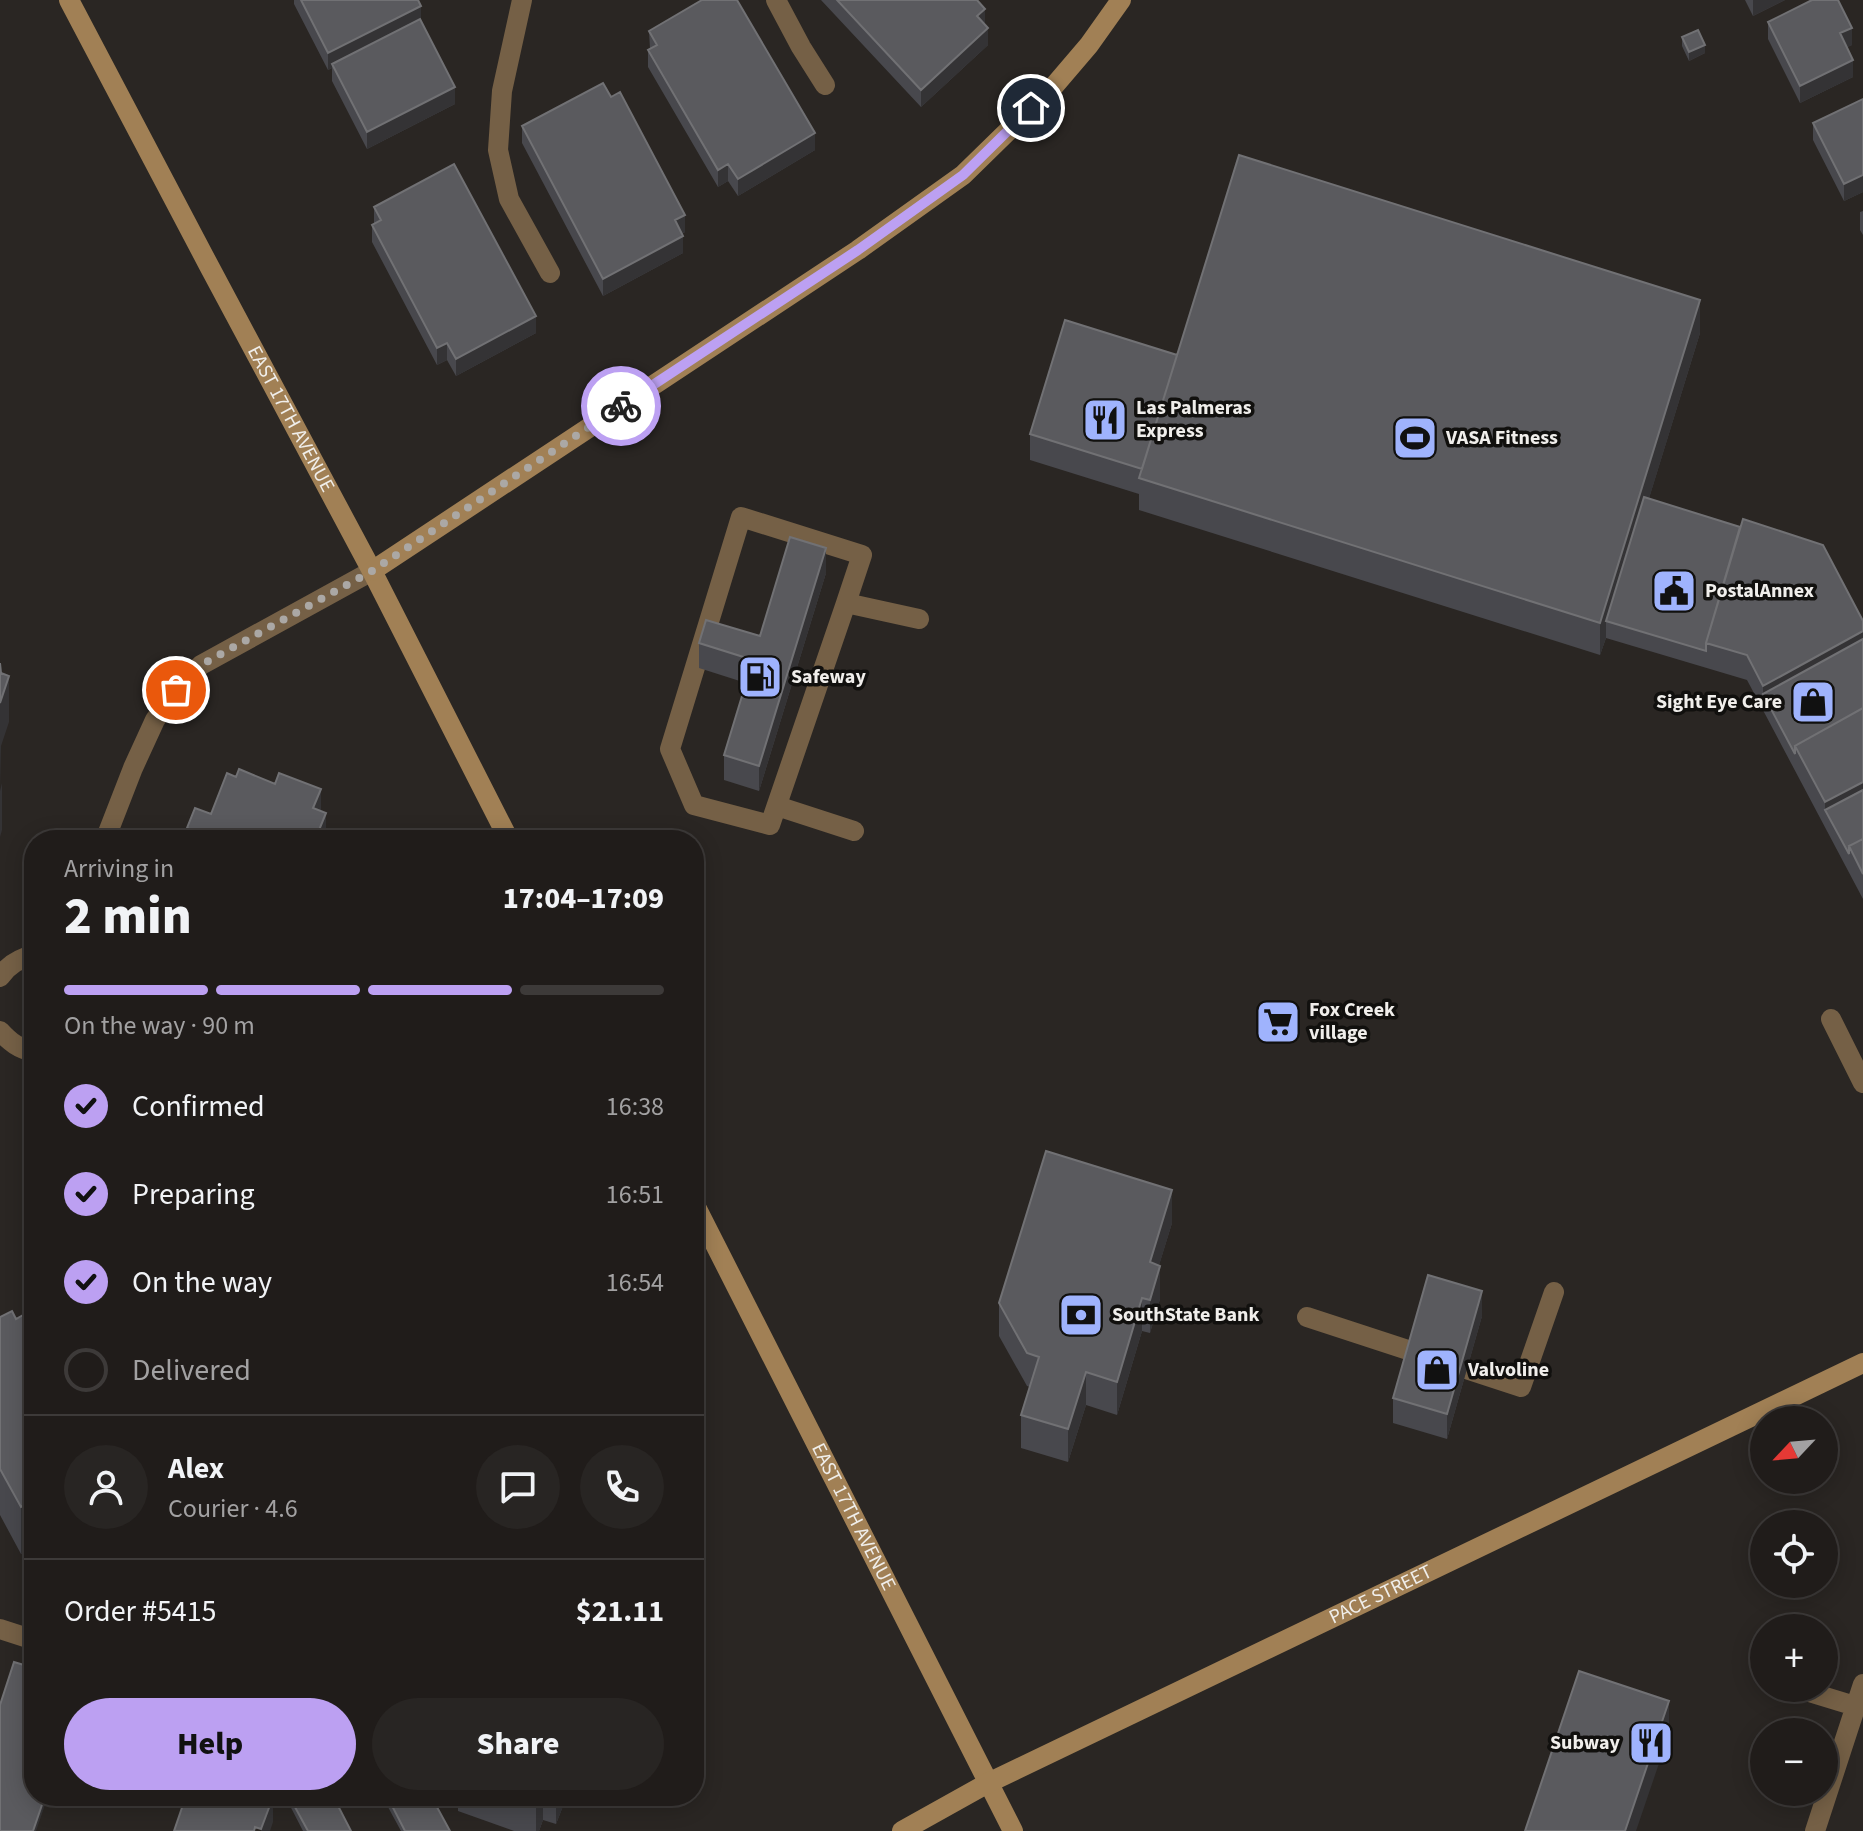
<!DOCTYPE html>
<meta charset="utf-8">
<style>
:root{--surface:#201c1a;--page:#282523;--text:#f1f3f6;--muted:#a2a1a2;--line:#3d3a39;--accent:#bca0f2}
body{margin:0;font-family:"Source Sans 3",sans-serif;background:var(--page);color:var(--text);height:100vh;display:flex;flex-direction:column;font-size:30px;white-space:nowrap}
*{box-sizing:border-box;margin:0}
p{font-size:26px;color:var(--muted)}
.icon{flex:none;width:44px;height:44px;fill:none;stroke:currentColor;stroke-width:2;stroke-linecap:round;stroke-linejoin:round}
.map{position:relative;flex:1;overflow:hidden}
.sheet{position:absolute;left:24px;top:830px;width:680px;height:976px;display:flex;flex-direction:column;background:var(--surface);border-radius:32px;box-shadow:0 4px 20px #0003,0 0 0 2px var(--line)}
.sheet>*{flex:none}
.needle{width:52px;rotate:244deg}
.fabs{position:absolute;left:1750px;top:1406px;display:grid;gap:16px}
.fabs a{display:grid;place-items:center;width:88px;height:88px;border-radius:50%;background:var(--surface);box-shadow:0 4px 20px #0003,0 0 0 2px var(--line);font-size:40px}
.pin{position:absolute;display:grid;place-items:center;width:68px;height:68px;color:#fff;margin:-34px;border:4px solid #fff;border-radius:50%;box-shadow:0 2px 8px #0007}
.courier{position:absolute;display:grid;place-items:center;width:80px;height:80px;margin:-40px;border:6px solid #bca0f2;border-radius:50%;background:#fff;color:#222;box-shadow:0 2px 10px #0007}
.head em{font-style:normal;font-weight:800}
.head div{display:flex;flex-direction:column-reverse}
.head{display:flex;align-items:center;justify-content:space-between;height:136px;padding:0 40px}
h1{font-size:52px;font-weight:800;line-height:60px}
.bar{display:grid;grid-template-columns:repeat(4,1fr);gap:12px 8px;align-content:center;height:96px;padding:0 40px}
.bar i{height:10px;border-radius:6px;background:var(--line)}
.bar .active{background:var(--accent)}
.bar p{grid-column:span 4}
.line{display:flex;align-items:center;gap:20px;padding:0 40px;border-top:2px solid var(--line)}
.line div{flex:1}
.round{display:grid;place-items:center;flex:none;width:84px;height:84px;border-radius:42px;background:var(--page)}
ol{padding:0 40px;list-style:none}
li{display:flex;align-items:center;gap:24px;height:88px}
li p{margin-inline-start:auto}
li .icon{padding:8px;border-radius:50%;background:var(--accent);color:#111;stroke-width:4}
li:last-child{color:var(--muted)}
li i{width:44px;height:44px;border:4px solid var(--line);border-radius:50%}
.action{display:flex;gap:16px;margin-top:auto;padding:16px 40px}
.action a{flex:1;height:92px;border-radius:48px;background:var(--accent);color:#111;font-size:32px;font-weight:800;line-height:92px;text-align:center}
.action a+a{background:var(--page);color:var(--text)}
.map>svg:first-child{display:block}
.lines{fill:none;stroke-linecap:round;stroke-linejoin:round}
.lane{stroke:#756046;stroke-width:20}
.street{stroke:#756046;stroke-width:20}
.secondary{stroke:#a18055;stroke-width:20}
.wall{fill:#48484d}
.shaded-wall{fill:#343335}
.building{fill:#5a5a5e;stroke:#717174;stroke-width:2}
.done{stroke:#aba8a5;stroke-width:8;stroke-dasharray:0 14.4}
.route{stroke:#bca0f2;stroke-width:10}
.labels{text-anchor:middle;dominant-baseline:central;stroke-width:7;stroke-linejoin:round;paint-order:stroke}
.poi-label{font-size:20px;font-weight:bold;fill:#f0eeeb;stroke:#11100e;text-anchor:start}
.street-label{font-size:20px;fill:#f0eeeb;stroke:#11100e}
</style>
<div class="map">
<svg width="1863" height="1831" viewBox="0 0 1863 1831">
<rect width="100%" height="100%" fill="#2a2623"/>
<g class="lines">
<path class="lane" d="M 522,0 L 502,91 L 498,150 L 509,199 L 550,273
M 776,0 L 801,47 L 825,85
M 846,603 L 770,825 L 694,805 L 670,749 L 741,517 L 862,555 L 846,603 L 919,619
M 777,806 L 854,831
M 1831,1019 L 1863,1083
M 1307,1317 L 1521,1387 L 1554,1292
M 1796,1688 L 1855,1706
M 1815,1831 L 1863,1684"/>
<path class="street" d="M 105,840 L 133,768 L 155,720 L 176,690 L 201,665 L 372,571
M 0,977 C 8,965 20,958 34,955
M 0,1031 C 10,1042 19,1049 34,1052
M 0,1629 L 34,1640"/>
<g class="secondary">
<path id="s1" d="M 69,0 L 208,264 L 372,571 L 509,840"/>
<path d="M 372,571 L 858,250 L 963,175 L 1054,86 L 1089,45 L 1121,0"/>
<path id="s2" d="M 694,1203 L 1013,1831"/>
<path id="s3" d="M 902,1831 L 988,1783 L 1863,1363"/>
</g>
</g>
<path class="wall" d="M 294,0 L 418,0 L 421,20 L 455,104 L 367,149 L 332,81 L 332,68 L 328,70 L 294,4 Z
M 821,0 L 977,0 L 985,25 L 988,45 L 921,107 Z
M 1745,0 L 1785,0 L 1753,16 Z
M 1768,22 L 1852,45 L 1847,47 L 1853,77 L 1800,103 L 1768,39 Z
M 649,31 L 815,150 L 738,196 L 728,181 L 718,187 L 648,67 L 648,50 L 650,49 Z
M 1682,37 L 1705,53 L 1689,61 L 1682,46 Z
M 1863,99 L 1863,192 L 1844,201 L 1813,140 L 1813,123 Z
M 522,126 L 685,232 L 682,234 L 683,253 L 603,296 L 522,143 Z
M 374,207 L 536,333 L 456,376 L 447,360 L 437,365 L 372,242 L 372,225 L 374,224 Z
M 1863,211 L 1863,235 L 1860,230 L 1860,212 Z
M 1700,333 L 1649,498 L 1863,621 L 1863,899 L 1747,680 L 1606,638 L 1600,655 L 1139,510 L 1139,494 L 1030,460 L 1030,434 L 1177,355 Z
M 826,573 L 759,791 L 724,780 L 724,755 L 746,683 L 699,668 L 699,643 L 760,636 Z
M 321,811 L 326,840 L 187,840 L 187,828 L 211,814 Z
M 1172,1223 L 1159,1265 L 1160,1299 L 1150,1333 L 1142,1331 L 1117,1415 L 1086,1405 L 1068,1462 L 1021,1448 L 1021,1415 L 1030,1387 L 1027,1386 L 999,1336 L 999,1303 Z
M 1482,1316 L 1447,1439 L 1393,1423 L 1393,1398 Z
M 0,1317 L 16,1319 L 34,1335 L 34,1551 L 32,1548 L 21,1554 L 0,1515 Z
M 285,1796 L 333,1796 L 351,1831 L 303,1831 Z
M 382,1796 L 431,1796 L 450,1831 L 401,1831 Z
M 458,1796 L 567,1796 L 556,1824 L 543,1820 L 539,1831 L 514,1831 L 458,1811 Z"/>
<path class="shaded-wall" d="M 1753,0 L 1785,0 L 1753,16 Z
M 421,6 L 421,23 L 332,64 L 332,68 L 328,70 L 328,53 Z
M 985,9 L 985,26 L 977,16 Z
M 988,28 L 988,45 L 921,107 L 921,90 Z
M 1852,28 L 1852,45 L 1840,51 L 1840,33 Z
M 1705,45 L 1705,53 L 1689,61 L 1689,52 Z
M 1853,60 L 1853,77 L 1800,103 L 1800,86 Z
M 455,87 L 455,104 L 367,149 L 367,132 Z
M 815,133 L 815,150 L 738,196 L 738,179 Z
M 728,164 L 728,181 L 718,187 L 718,170 Z
M 1863,175 L 1863,192 L 1844,201 L 1844,184 Z
M 685,215 L 685,232 L 675,237 L 675,220 Z
M 683,236 L 683,253 L 603,296 L 603,279 Z
M 1700,300 L 1700,333 L 1611,622 L 1606,621 L 1606,638 L 1600,655 L 1600,623 Z
M 536,316 L 536,333 L 456,376 L 456,359 Z
M 447,343 L 447,360 L 437,365 L 437,348 Z
M 826,548 L 826,573 L 759,791 L 759,766 Z
M 1863,631 L 1863,656 L 1763,694 L 1763,686 Z
M 9,676 L 9,722 L 1,746 L 0,788 L 0,703 Z
M 1863,782 L 1863,808 L 1825,810 L 1825,802 Z
M 2,783 L 2,830 L 0,837 L 0,791 Z
M 321,789 L 321,826 L 326,813 L 326,840 L 313,840 L 313,808 Z
M 1172,1190 L 1172,1223 L 1150,1295 L 1150,1262 Z
M 1160,1266 L 1160,1299 L 1150,1333 L 1150,1300 Z
M 1482,1291 L 1482,1316 L 1447,1439 L 1447,1414 Z
M 1142,1298 L 1142,1331 L 1117,1415 L 1117,1382 Z
M 1086,1372 L 1086,1405 L 1068,1462 L 1068,1429 Z
M 32,1501 L 32,1548 L 21,1554 L 21,1507 Z
M 1669,1701 L 1669,1734 L 1636,1831 L 1625,1831 Z
M 45,1796 L 48,1796 L 36,1831 L 33,1831 Z
M 536,1796 L 543,1796 L 543,1820 L 539,1831 L 536,1831 Z
M 556,1796 L 567,1796 L 556,1824 Z
M 273,1797 L 273,1822 L 270,1831 L 261,1831 Z"/>
<path class="building" d="M 301,0 L 418,0 L 421,6 L 328,53 Z
M 702,0 L 737,0 L 815,133 L 738,179 L 728,164 L 718,170 L 648,50 L 657,45 L 649,31 Z
M 837,0 L 977,0 L 985,9 L 977,16 L 988,28 L 921,90 Z
M 1812,0 L 1838,0 L 1852,28 L 1840,33 L 1853,60 L 1800,86 L 1768,22 Z
M 420,19 L 455,87 L 367,132 L 332,64 Z
M 1698,30 L 1705,45 L 1689,52 L 1682,37 Z
M 603,83 L 611,97 L 620,92 L 685,215 L 675,220 L 683,236 L 603,279 L 522,126 Z
M 1863,99 L 1863,175 L 1844,184 L 1813,123 Z
M 1239,155 L 1700,300 L 1600,623 L 1139,478 Z
M 454,164 L 536,316 L 456,359 L 447,343 L 437,348 L 372,225 L 381,220 L 374,207 Z
M 1065,320 L 1177,355 L 1142,469 L 1030,434 Z
M 1644,497 L 1740,527 L 1706,643 L 1706,651 L 1606,621 Z
M 1743,519 L 1823,545 L 1863,621 L 1863,631 L 1763,686 L 1747,655 L 1706,643 Z
M 790,537 L 826,548 L 759,766 L 724,755 L 753,660 L 699,643 L 706,620 L 760,636 Z
M 1863,639 L 1863,708 L 1795,746 L 1795,754 L 1763,694 Z
M 0,663 L 1,673 L 9,676 L 0,703 Z
M 1863,708 L 1863,782 L 1825,802 L 1795,746 Z
M 239,769 L 275,784 L 279,773 L 321,789 L 313,808 L 326,813 L 315,840 L 201,840 L 204,835 L 187,828 L 195,808 L 211,814 L 227,773 L 236,777 Z
M 1863,790 L 1863,839 L 1849,846 L 1849,854 L 1825,810 Z
M 1863,839 L 1863,874 L 1849,846 Z
M 1046,1151 L 1172,1190 L 1150,1262 L 1160,1266 L 1150,1300 L 1142,1298 L 1117,1382 L 1086,1372 L 1068,1429 L 1021,1415 L 1039,1357 L 1027,1353 L 999,1303 Z
M 1428,1275 L 1482,1291 L 1447,1414 L 1393,1398 Z
M 12,1311 L 16,1319 L 23,1315 L 34,1335 L 34,1505 L 32,1501 L 21,1507 L 0,1469 L 0,1317 Z
M 14,1662 L 34,1668 L 34,1796 L 45,1796 L 33,1831 L 0,1831 L 0,1705 Z
M 1579,1671 L 1669,1701 L 1625,1831 L 1525,1831 Z
M 186,1796 L 269,1796 L 273,1797 L 261,1829 L 255,1827 L 254,1831 L 174,1831 Z
M 289,1796 L 333,1796 L 351,1831 L 308,1831 Z
M 387,1796 L 431,1796 L 450,1831 L 405,1831 Z"/>
<g class="lines">
<path class="done" d="M 176,690 L 201,665 L 372,571 L 621,406"/>
<path class="route" d="M 621,406 L 858,250 L 963,175 L 1031,108"/>
</g>
<defs>
<g id="restaurant-square" transform="scale(2.3)"><rect x="-9" y="-9" width="18" height="18" rx="4" fill="#9fb3fd" stroke="#11100e"/><path d="M-5-6h1v4h1v-4h1v4h1v-4h1v5L-1.5 .5V6h-2V.5L-5-1ZM5-6V6H3V1.5H1.5Q1.5-4 5-6Z" fill="#111"/></g>
<g id="stadium-square" transform="scale(2.3)"><rect x="-9" y="-9" width="18" height="18" rx="4" fill="#9fb3fd" stroke="#11100e"/><path d="M0-5a6.5 5 0 1 0 0 10a6.5 5 0 1 0 0-10ZM-3.5-1.8h7v3.6h-7Z" fill="#111"/></g>
<g id="civic-square" transform="scale(2.3)"><rect x="-9" y="-9" width="18" height="18" rx="4" fill="#9fb3fd" stroke="#11100e"/><path d="M-.6-6.5H3V-4.5H.6V-3L4-1V1h2V6H-6V1h2V-1L-.6-3ZM-1.2 2.5V6h2.4V2.5Z" fill="#111"/></g>
<g id="fuel-square" transform="scale(2.3)"><rect x="-9" y="-9" width="18" height="18" rx="4" fill="#9fb3fd" stroke="#11100e"/><path d="M-5.5-6h7V0h2V4h1.3V-2.5L3-4.5l.8-.8L6-3V5H2.5V1h-1V6h-7ZM-4.2-4.7v3.2H.2V-4.7Z" fill="#111"/></g>
<g id="shop-square" transform="scale(2.3)"><rect x="-9" y="-9" width="18" height="18" rx="4" fill="#9fb3fd" stroke="#11100e"/><path d="M-5-2.5h2.3a2.7 3.5 0 0 1 5.4 0H5L5.5 6h-11ZM-1.5-2.5h3a1.5 2.3 0 0 0-3 0Z" fill="#111"/></g>
<g id="supermarket-square" transform="scale(2.3)"><rect x="-9" y="-9" width="18" height="18" rx="4" fill="#9fb3fd" stroke="#11100e"/><path d="M-6-5.5h2.5l.6 2H6L4.5 2H-2.5L-4.4-4H-6ZM-1.5 3.2a1.3 1.3 0 1 0 .1 0ZM3 3.2a1.3 1.3 0 1 0 .1 0Z" fill="#111"/></g>
<g id="bank-square" transform="scale(2.3)"><rect x="-9" y="-9" width="18" height="18" rx="4" fill="#9fb3fd" stroke="#11100e"/><path d="M-6-4H6V4H-6ZM0-2.3a2.3 2.3 0 1 0 0 4.6a2.3 2.3 0 1 0 0-4.6Z" fill="#111"/></g>
</defs>
<g fill-rule="evenodd">
<use href="#restaurant-square" x="1105" y="420"/>
<use href="#stadium-square" x="1415" y="438"/>
<use href="#civic-square" x="1674" y="591"/>
<use href="#fuel-square" x="760" y="677"/>
<use href="#shop-square" x="1813" y="702"/>
<use href="#supermarket-square" x="1278" y="1022"/>
<use href="#bank-square" x="1081" y="1315"/>
<use href="#shop-square" x="1437" y="1370"/>
<use href="#restaurant-square" x="1651" y="1743"/>
</g>
<g class="labels">
<g class="poi-label">
<text x="1136" y="408">Las Palmeras<tspan x="1136" dy="23">Express</tspan></text>
<text x="1446" y="438">VASA Fitness</text>
<text x="1705" y="591">PostalAnnex</text>
<text x="791" y="677">Safeway</text>
<text x="1782" y="702" text-anchor="end">Sight Eye Care</text>
<text x="1309" y="1010">Fox Creek<tspan x="1309" dy="23">village</tspan></text>
<text x="1112" y="1315">SouthState Bank</text>
<text x="1468" y="1370">Valvoline</text>
<text x="1620" y="1743" text-anchor="end">Subway</text>
</g>
<g class="street-label">
<text stroke="none"><textPath href="#s1" startOffset="474">EAST 17TH AVENUE</textPath></text>
<text stroke="none"><textPath href="#s2" startOffset="352">EAST 17TH AVENUE</textPath></text>
<text stroke="none"><textPath href="#s3" startOffset="534">PACE STREET</textPath></text>
</g>
</g>
</svg>
<div class="fabs">
<a><svg class="needle" viewBox="-14 -14 28 28"><path d="M0-13l5 13h-10z" fill="#e53935"/><path d="M0 13l5-13h-10z" fill="#a2a1a2"/></svg></a>
<a><svg class="icon" aria-label="locate" viewBox="0 0 24 24"><circle cx="12" cy="12" r="6"/><path d="M12 2v4M12 18v4M2 12h4M18 12h4"/></svg></a>
<a>+</a>
<a>−</a>
</div>
<div class="pin" style="left:176px;top:690px;background:#ea580c"><svg class="icon" aria-label="bag" viewBox="0 0 24 24"><path d="M5 8h14l-1 12H6zM9 8a3 3 0 0 1 6 0"/></svg></div>
<div class="pin" style="left:1031px;top:108px;background:#1f2937"><svg class="icon" aria-label="home" viewBox="0 0 24 24"><path d="M3 11l9-7 9 7M6 9v11h12V9"/></svg></div>
<div class="courier" style="left:621px;top:406px"><svg class="icon" aria-label="bike" viewBox="0 0 24 24"><circle cx="6" cy="16" r="4"/><circle cx="18" cy="16" r="4"/><path d="M6 16l4-8h5l3 8M10 8l3 8H6M13 5h3"/></svg></div>
<section class="sheet">
<div class="head"><div><h1>2 min</h1><p>Arriving in</p></div><em>17:04–17:09</em></div>
<div class="bar"><i class="active"></i><i class="active"></i><i class="active"></i><i></i><p>On the way · 90 m</p></div>
<ol>
<li><svg class="icon" aria-label="check" viewBox="0 0 24 24"><path d="M5 12l5 5 9-10"/></svg>Confirmed<p>16:38</p></li>
<li><svg class="icon" aria-label="check" viewBox="0 0 24 24"><path d="M5 12l5 5 9-10"/></svg>Preparing<p>16:51</p></li>
<li><svg class="icon" aria-label="check" viewBox="0 0 24 24"><path d="M5 12l5 5 9-10"/></svg>On the way<p>16:54</p></li>
<li><i></i>Delivered</li>
</ol>
<div class="line" style="height:144px"><a class="round"><svg class="icon" aria-label="person" viewBox="0 0 24 24"><circle cx="12" cy="8" r="4"/><path d="M4 21q1-7 8-7t8 7"/></svg></a><div><b>Alex</b><p>Courier · 4.6</p></div><a class="round"><svg class="icon" aria-label="chat" viewBox="0 0 24 24"><path d="M4 5h16v11H9l-5 4z"/></svg></a><a class="round"><svg class="icon" aria-label="phone" viewBox="0 0 24 24"><path d="M5 4h4l2 5-3 2q2 4 5 5l2-3 5 2v4C11 20 4 13 5 4z"/></svg></a></div>
<div class="line" style="height:104px"><div>Order #5415</div><b>$21.11</b></div>
<div class="action"><a>Help</a><a>Share</a></div>
</section>
</div>
